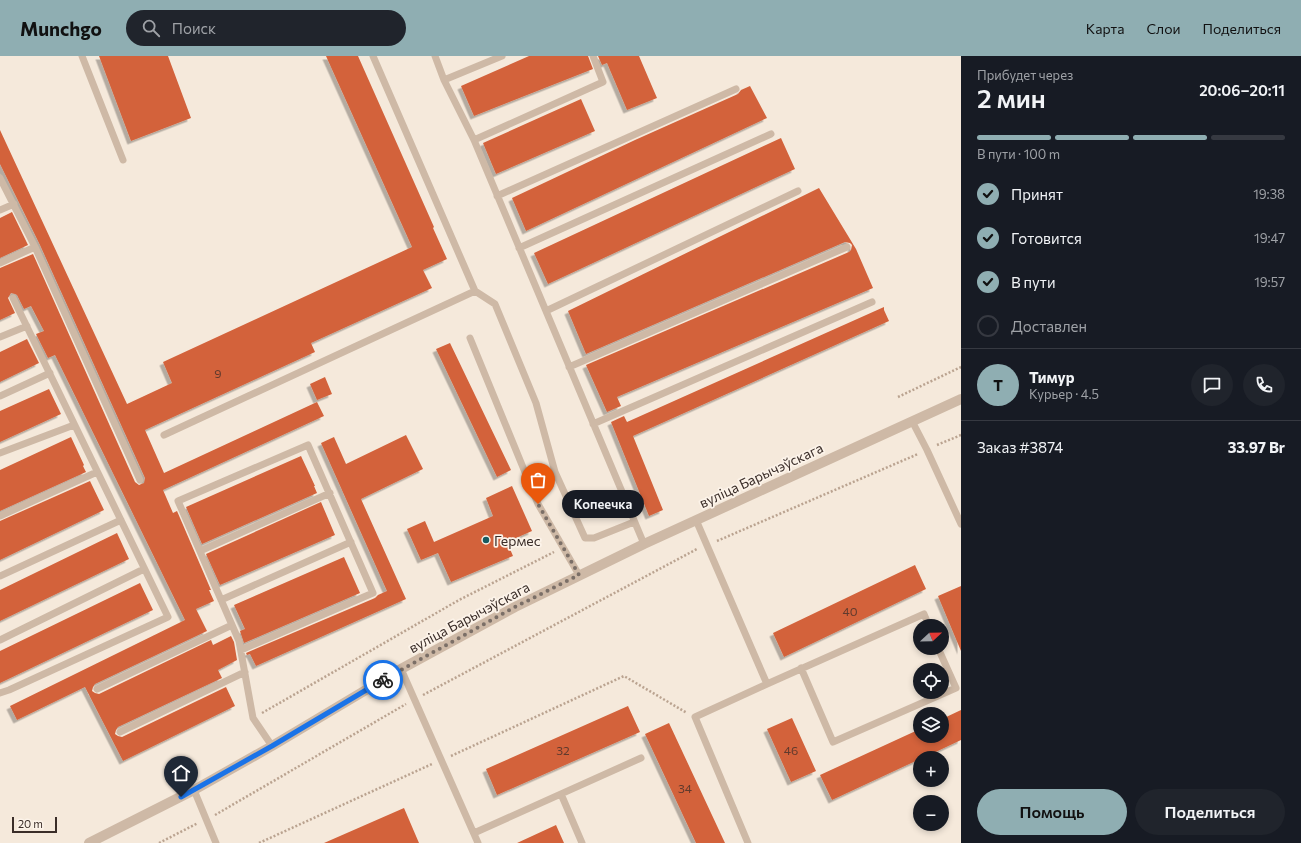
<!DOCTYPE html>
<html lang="ru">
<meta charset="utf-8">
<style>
:root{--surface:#171b24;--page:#20242c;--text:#f1f3f6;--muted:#9ea1a6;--line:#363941;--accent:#8faeb2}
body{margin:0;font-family:Commissioner,sans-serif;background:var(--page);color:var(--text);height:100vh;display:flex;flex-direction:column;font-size:15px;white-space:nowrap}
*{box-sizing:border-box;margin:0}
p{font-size:13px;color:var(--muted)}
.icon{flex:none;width:22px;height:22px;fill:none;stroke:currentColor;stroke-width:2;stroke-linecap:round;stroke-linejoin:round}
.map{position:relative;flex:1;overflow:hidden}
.side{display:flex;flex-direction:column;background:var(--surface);width:340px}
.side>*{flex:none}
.needle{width:26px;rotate:68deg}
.tools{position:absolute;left:913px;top:563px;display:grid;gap:8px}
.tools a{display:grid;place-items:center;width:36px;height:36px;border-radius:50%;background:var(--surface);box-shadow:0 2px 6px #0003;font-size:20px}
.scale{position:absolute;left:12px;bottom:10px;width:45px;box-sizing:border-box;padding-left:4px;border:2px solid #3a2d28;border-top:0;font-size:11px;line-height:14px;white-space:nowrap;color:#3a2d28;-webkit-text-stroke:3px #fcf3e9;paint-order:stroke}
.pin{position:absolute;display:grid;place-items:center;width:34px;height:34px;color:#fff;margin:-41px -17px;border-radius:50% 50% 50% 0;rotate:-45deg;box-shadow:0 0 4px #0007}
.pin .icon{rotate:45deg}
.courier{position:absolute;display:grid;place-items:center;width:40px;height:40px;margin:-20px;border:3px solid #1a73e8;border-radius:50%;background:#fff;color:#222;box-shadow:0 1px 5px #0007}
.bubble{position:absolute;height:28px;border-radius:14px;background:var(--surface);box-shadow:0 2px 6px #0003;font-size:13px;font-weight:600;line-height:28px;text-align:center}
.head em{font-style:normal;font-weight:600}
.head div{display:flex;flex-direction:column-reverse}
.head{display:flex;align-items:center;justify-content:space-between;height:68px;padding:0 16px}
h1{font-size:26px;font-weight:600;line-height:30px}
.bar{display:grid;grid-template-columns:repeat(4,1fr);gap:6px 4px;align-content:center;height:48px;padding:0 16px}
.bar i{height:5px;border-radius:3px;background:var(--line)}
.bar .on{background:var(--accent)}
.bar p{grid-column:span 4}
.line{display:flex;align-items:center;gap:10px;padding:0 16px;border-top:1px solid var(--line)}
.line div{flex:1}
.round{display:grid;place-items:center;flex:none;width:42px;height:42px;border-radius:21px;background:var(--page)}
ol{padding:0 16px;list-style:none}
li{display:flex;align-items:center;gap:12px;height:44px}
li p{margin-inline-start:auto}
li .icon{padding:4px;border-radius:50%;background:var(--accent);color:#111;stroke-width:4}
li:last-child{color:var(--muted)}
li i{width:22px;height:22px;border:2px solid var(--line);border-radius:50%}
.primary-button{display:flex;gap:8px;margin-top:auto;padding:8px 16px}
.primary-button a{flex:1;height:46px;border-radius:24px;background:var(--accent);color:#111;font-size:16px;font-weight:600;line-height:46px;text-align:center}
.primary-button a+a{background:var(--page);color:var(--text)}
header{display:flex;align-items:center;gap:24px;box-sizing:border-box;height:56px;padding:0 20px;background:var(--accent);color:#111}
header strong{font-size:19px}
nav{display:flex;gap:22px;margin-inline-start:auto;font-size:14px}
.search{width:280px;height:36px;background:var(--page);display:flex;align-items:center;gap:10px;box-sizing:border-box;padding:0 14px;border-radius:22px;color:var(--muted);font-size:15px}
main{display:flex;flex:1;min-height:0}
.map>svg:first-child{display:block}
.building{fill:#d3623b;filter:url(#shadow)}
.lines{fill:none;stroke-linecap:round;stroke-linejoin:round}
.path{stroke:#baa390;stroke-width:2.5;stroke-dasharray:2 2;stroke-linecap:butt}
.lane{stroke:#ceb9a6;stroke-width:7}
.street{stroke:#ceb9a6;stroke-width:10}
.done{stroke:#7b6f67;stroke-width:4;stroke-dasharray:0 7.2}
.route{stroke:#1a73e8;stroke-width:5}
.poi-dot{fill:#185a60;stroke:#fcf3e9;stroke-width:1.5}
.labels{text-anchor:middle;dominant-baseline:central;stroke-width:3.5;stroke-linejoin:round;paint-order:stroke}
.number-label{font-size:12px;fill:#603a2d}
.street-label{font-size:14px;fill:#3a2d28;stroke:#fcf3e9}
.poi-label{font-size:14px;fill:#3a2d28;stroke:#fcf3e9;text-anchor:start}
</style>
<header>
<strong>Munchgo</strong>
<div class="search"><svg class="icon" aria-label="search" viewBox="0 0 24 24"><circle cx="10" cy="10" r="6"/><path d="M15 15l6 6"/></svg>Поиск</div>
<nav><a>Карта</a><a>Слои</a><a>Поделиться</a></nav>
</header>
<main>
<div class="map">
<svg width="961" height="787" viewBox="0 0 961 787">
<defs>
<filter id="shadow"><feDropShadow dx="-3.5" dy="3.5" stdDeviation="0" flood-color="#0004"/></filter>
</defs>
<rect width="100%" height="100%" fill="#f5e9db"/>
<path class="building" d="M 99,0 L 168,0 L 191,62 L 131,85 Z
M 326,0 L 358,0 L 434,171 L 433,172 L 447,203 L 423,214 L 432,232 L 311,287 L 315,296 L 145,374 L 164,417 L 317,346 L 324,360 L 163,434 L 173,457 L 177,455 L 211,534 L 209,534 L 214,545 L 196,553 L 207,575 L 95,628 L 93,631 L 92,635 L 95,637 L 99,638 L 211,584 L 213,589 L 231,580 L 234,586 L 237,604 L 218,614 L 222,622 L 118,671 L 116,674 L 115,678 L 118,680 L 122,681 L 226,631 L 235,650 L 123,705 L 85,631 L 17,664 L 10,650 L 185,564 L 55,299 L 48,302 L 36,278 L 44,275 L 31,250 L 24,253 L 17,239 L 15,238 L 11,237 L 8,242 L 15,257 L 0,264 L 0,212 L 33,198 L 135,426 L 139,429 L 144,427 L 145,422 L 40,189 L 0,108 L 0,74 L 127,348 L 172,327 L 163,306 L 412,191 Z
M 529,0 L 588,0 L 593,13 L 474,60 L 461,30 Z
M 598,0 L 639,0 L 657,42 L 627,54 L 607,7 L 602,9 Z
M 750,30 L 767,62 L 526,175 L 512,142 L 635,84 L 738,38 L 741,34 Z
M 581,43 L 595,75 L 496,118 L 483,87 Z
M 781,82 L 795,113 L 548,228 L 534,197 Z
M 819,132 L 856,193 L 873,232 L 617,341 L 621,350 L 607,356 L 586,309 L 849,196 L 851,194 L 852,189 L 850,187 L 845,186 L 586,298 L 568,255 Z
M 12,156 L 28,189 L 0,202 L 0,162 Z
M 884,251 L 884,254 L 889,265 L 633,380 L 663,454 L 649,460 L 611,366 L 624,360 L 627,366 Z
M 27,283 L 39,307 L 0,326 L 0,296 Z
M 450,287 L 511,414 L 497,421 L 436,293 Z
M 325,321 L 332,338 L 317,344 L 310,328 Z
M 49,333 L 61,358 L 0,386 L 0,355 Z
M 406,379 L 423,413 L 361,443 L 406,543 L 256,610 L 250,598 L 247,599 L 246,597 L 375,542 L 378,539 L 387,535 L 321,387 L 334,381 L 346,408 Z
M 71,381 L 84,409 L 83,410 L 86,416 L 0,455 L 0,414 Z
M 301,400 L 315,430 L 314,430 L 317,437 L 202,488 L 186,451 Z
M 90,425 L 104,454 L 0,504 L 0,465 Z
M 512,430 L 532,475 L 507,486 L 513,500 L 451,526 L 438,497 L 421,504 L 407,473 L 425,465 L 434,486 L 493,460 L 486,442 Z
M 321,446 L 335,479 L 220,529 L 206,498 Z
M 117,477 L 129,503 L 0,565 L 0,534 Z
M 344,501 L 360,537 L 244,587 L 240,575 L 245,573 L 234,549 Z
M 915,509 L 926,533 L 784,601 L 773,577 Z
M 140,527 L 153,554 L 0,627 L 0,595 Z
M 961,530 L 961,595 L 938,540 Z
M 628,650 L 640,676 L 497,739 L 486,713 Z
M 961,654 L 961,684 L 923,702 L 920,702 L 920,703 L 832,744 L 820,719 L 920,673 L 920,680 L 942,680 L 942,663 Z
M 792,662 L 816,715 L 791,726 L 767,673 Z
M 669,667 L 725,787 L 696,787 L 645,678 Z
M 404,752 L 419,787 L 324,787 Z
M 556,769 L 564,787 L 517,787 Z"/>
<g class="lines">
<path class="path" d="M 898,341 L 961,311
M 937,389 L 961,379
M 717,485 L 918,398
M 423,639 L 697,493
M 262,657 L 459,544 L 554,496
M 451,700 L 624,620 L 687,657
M 215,759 L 406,648
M 159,787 L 198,767
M 259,787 L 432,708"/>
<path class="lane" d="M 82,0 L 123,104
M 373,0 L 475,235
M 435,0 L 444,24 L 474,84 L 644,488
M 444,24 L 502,0
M 474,84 L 603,26 L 593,0
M 0,122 L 35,191 L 140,424
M 497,140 L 736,33
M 0,154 L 14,148
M 519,192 L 771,78
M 0,207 L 35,191
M 546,255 L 798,135
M 0,281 L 27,270
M 470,282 L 538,448 L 579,519
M 569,311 L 847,191
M 0,340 L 50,317
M 912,365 L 927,394 L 961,468
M 593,368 L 872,246
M 164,379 L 475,235 L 495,248 L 536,347 L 555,416 L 585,482 L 594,482 L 634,466
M 0,397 L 74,369
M 0,460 L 97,416
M 696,464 L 767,628 L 924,558 L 929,570
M 200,495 L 330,437
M 0,520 L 121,464
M 221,544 L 351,486
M 0,584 L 144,513
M 241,594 L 373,537 L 308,389 L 178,445 L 239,585 L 253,662 L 272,690
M 801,612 L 833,686 L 956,632 L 938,592
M 401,613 L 478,787
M 97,633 L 232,569
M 0,637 L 9,634 L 168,561 L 13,242
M 120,676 L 245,616
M 194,734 L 216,787
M 561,738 L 582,787
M 474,777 L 641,702
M 748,787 L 695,661 L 767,628"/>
<path class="street" d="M 89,787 L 194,734 L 272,690 L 401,613 L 515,551 L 644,488 L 961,343"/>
</g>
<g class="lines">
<path class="done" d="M 383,624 L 515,551 L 579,519 L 538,448"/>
<path class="route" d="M 181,741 L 272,690 L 383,624"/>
</g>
<circle class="poi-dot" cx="486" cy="484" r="4"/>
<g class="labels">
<g class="number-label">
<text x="218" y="317">9</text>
<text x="850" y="555">40</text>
<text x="563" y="694">32</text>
<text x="791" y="694">46</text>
<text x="685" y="732">34</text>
</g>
<g class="street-label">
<text transform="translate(761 419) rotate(-25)">вуліца Барычэўскага</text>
<text transform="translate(469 561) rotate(-28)">вуліца Барычэўскага</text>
</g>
<g class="poi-label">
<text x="494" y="484">Гермес</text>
</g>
</g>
</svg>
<div class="tools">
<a><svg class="needle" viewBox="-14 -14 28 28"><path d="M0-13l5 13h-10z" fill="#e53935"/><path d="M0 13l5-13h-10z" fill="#9ea1a6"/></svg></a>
<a><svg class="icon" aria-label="locate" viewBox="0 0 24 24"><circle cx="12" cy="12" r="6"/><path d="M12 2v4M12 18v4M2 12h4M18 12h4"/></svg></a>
<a><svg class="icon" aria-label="layers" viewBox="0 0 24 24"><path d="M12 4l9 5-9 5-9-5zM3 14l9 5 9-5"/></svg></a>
<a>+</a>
<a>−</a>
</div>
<div class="scale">20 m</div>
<div class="pin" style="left:538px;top:448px;background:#ea580c"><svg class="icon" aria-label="bag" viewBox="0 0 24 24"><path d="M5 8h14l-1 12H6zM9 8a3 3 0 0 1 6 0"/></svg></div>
<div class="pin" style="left:181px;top:741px;background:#1f2937"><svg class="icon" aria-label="home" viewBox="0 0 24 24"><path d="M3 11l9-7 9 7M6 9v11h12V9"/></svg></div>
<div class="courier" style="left:383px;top:624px"><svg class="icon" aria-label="bike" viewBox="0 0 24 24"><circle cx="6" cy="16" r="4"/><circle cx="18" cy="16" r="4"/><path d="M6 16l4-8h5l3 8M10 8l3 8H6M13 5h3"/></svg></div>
<div class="bubble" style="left:562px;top:434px;width:82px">Копеечка</div>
</div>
<section class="side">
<div class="head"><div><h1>2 мин</h1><p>Прибудет через</p></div><em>20:06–20:11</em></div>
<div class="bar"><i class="on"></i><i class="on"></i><i class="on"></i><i></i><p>В пути · 100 m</p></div>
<ol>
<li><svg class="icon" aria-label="check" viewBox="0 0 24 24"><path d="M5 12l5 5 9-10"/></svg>Принят<p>19:38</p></li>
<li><svg class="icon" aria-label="check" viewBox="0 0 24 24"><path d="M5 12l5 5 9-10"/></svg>Готовится<p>19:47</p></li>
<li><svg class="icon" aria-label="check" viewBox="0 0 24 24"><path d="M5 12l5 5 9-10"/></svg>В пути<p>19:57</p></li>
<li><i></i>Доставлен</li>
</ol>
<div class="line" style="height:72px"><b class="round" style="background:var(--accent);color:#111">Т</b><div><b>Тимур</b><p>Курьер · 4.5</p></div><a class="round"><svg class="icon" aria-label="chat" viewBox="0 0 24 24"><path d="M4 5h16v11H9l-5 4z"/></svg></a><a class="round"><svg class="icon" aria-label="phone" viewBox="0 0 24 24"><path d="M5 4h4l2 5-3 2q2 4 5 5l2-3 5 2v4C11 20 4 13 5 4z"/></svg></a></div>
<div class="line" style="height:52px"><div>Заказ #3874</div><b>33.97 Br</b></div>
<div class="primary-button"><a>Помощь</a><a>Поделиться</a></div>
</section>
</main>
